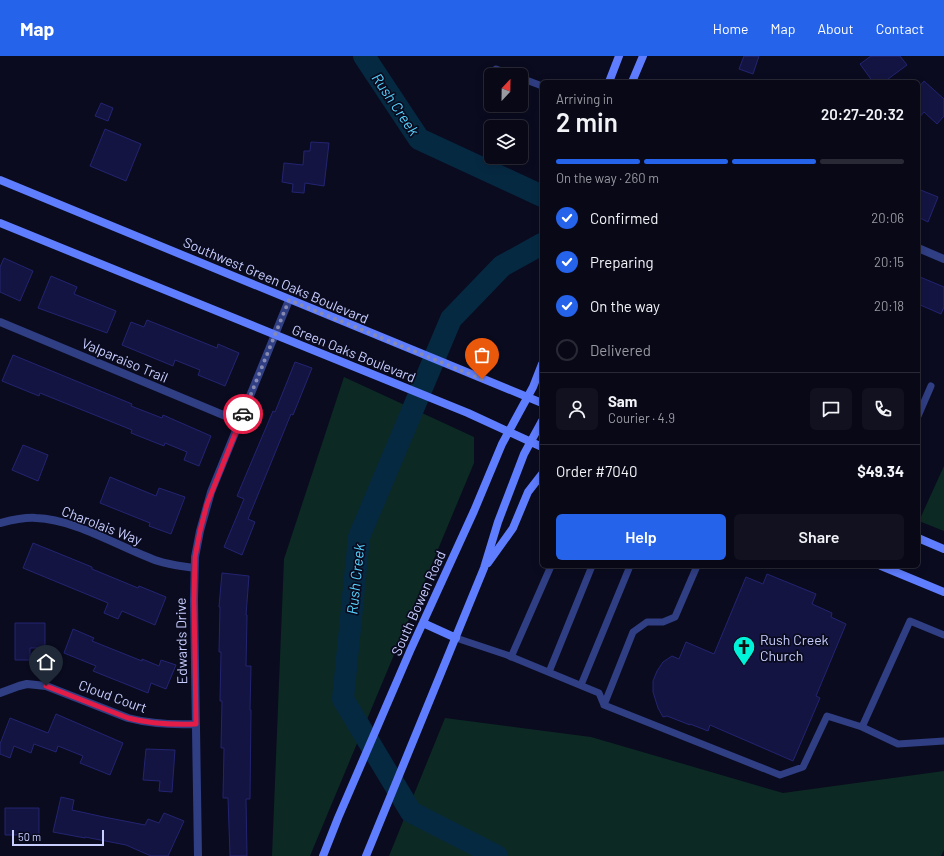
<!DOCTYPE html>
<meta charset="utf-8">
<style>
:root{--surface:#080817;--page:#111120;--text:#f1f3f6;--muted:#989aa1;--line:#292936;--accent:#2563eb}
body{margin:0;font-family:Barlow,sans-serif;background:var(--page);color:var(--text);height:100vh;display:flex;flex-direction:column;font-size:15px;white-space:nowrap}
*{box-sizing:border-box;margin:0}
p{font-size:13px;color:var(--muted)}
.icon{flex:none;width:22px;height:22px;fill:none;stroke:currentColor;stroke-width:2;stroke-linecap:round;stroke-linejoin:round}
.map{position:relative;flex:1;overflow:hidden}
.sheet{position:absolute;left:540px;top:24px;width:380px;height:488px;display:flex;flex-direction:column;background:var(--surface);border-radius:6px;box-shadow:0 2px 10px #0003,0 0 0 1px var(--line)}
.sheet>*{flex:none}
.needle{width:26px;rotate:22deg}
.controls{position:absolute;left:484px;top:12px;display:grid;gap:8px}
.controls a{display:grid;place-items:center;width:44px;height:44px;border-radius:6px;background:var(--surface);box-shadow:0 2px 10px #0003,0 0 0 1px var(--line);font-size:20px}
.scale{position:absolute;left:12px;bottom:10px;width:92px;box-sizing:border-box;padding-left:4px;border:2px solid #c8ceff;border-top:0;font-size:11px;line-height:14px;white-space:nowrap;color:#c8ceff;-webkit-text-stroke:3px #0a0b1f;paint-order:stroke}
.pin{position:absolute;display:grid;place-items:center;width:34px;height:34px;color:#fff;margin:-41px -17px;border-radius:50% 50% 50% 0;rotate:-45deg;box-shadow:0 0 4px #0007}
.pin .icon{rotate:45deg}
.courier{position:absolute;display:grid;place-items:center;width:40px;height:40px;margin:-20px;border:3px solid #e11d48;border-radius:50%;background:#fff;color:#222;box-shadow:0 1px 5px #0007}
.head em{font-style:normal;font-weight:600}
.head div{display:flex;flex-direction:column-reverse}
.head{display:flex;align-items:center;justify-content:space-between;height:68px;padding:0 16px}
h1{font-size:26px;font-weight:600;line-height:30px}
.bar{display:grid;grid-template-columns:repeat(4,1fr);gap:6px 4px;align-content:center;height:48px;padding:0 16px}
.bar i{height:5px;border-radius:3px;background:var(--line)}
.bar .on{background:var(--accent)}
.bar p{grid-column:span 4}
.line{display:flex;align-items:center;gap:10px;padding:0 16px;border-top:1px solid var(--line)}
.line div{flex:1}
.round{display:grid;place-items:center;flex:none;width:42px;height:42px;border-radius:6px;background:var(--page)}
ol{padding:0 16px;list-style:none}
li{display:flex;align-items:center;gap:12px;height:44px}
li p{margin-inline-start:auto}
li .icon{padding:4px;border-radius:50%;background:var(--accent);color:#fff;stroke-width:4}
li:last-child{color:var(--muted)}
li i{width:22px;height:22px;border:2px solid var(--line);border-radius:50%}
.button{display:flex;gap:8px;margin-top:auto;padding:8px 16px}
.button a{flex:1;height:46px;border-radius:6px;background:var(--accent);color:#fff;font-size:16px;font-weight:600;line-height:46px;text-align:center}
.button a+a{background:var(--page);color:var(--text)}
header{display:flex;align-items:center;gap:24px;box-sizing:border-box;height:56px;padding:0 20px;background:var(--accent);color:#fff}
header strong{font-size:19px}
nav{display:flex;gap:22px;margin-inline-start:auto;font-size:14px}
.map>svg:first-child{display:block}
.green{fill:#0c2a23}
.lines{fill:none;stroke-linecap:round;stroke-linejoin:round}
.river{stroke:#062942;stroke-width:22}
.building{fill:#141442;stroke:#232471}
.service{stroke:#303e84;stroke-width:7}
.minor{stroke:#303e84;stroke-width:8}
.secondary{stroke:#5f7dff;stroke-width:8}
.done{stroke:#868ab1;stroke-width:4;stroke-dasharray:0 7.2}
.route{stroke:#e11d48;stroke-width:5}
.labels{text-anchor:middle;dominant-baseline:central;stroke-width:3.5;stroke-linejoin:round;paint-order:stroke}
.street-label{font-size:14px;fill:#c8ceff;stroke:#0a0b1f}
.poi-label{font-size:14px;fill:#c8ceff;stroke:#0a0b1f;text-anchor:start}
.water-label{font-size:15px;font-style:italic;fill:#56d4ff;stroke:#0a0b1f}
</style>
<header>
<strong>Map</strong>
<nav><a>Home</a><a>Map</a><a>About</a><a>Contact</a></nav>
</header>
<div class="map">
<svg width="944" height="800" viewBox="0 0 944 800">
<rect width="100%" height="100%" fill="#0a0b1f"/>
<path class="green" d="M 344,321 L 474,381 L 474,407 L 310,800 L 272,800 L 284,503 Z
M 944,410 L 944,475 L 919,465 Z
M 445,662 L 591,681 L 783,737 L 944,715 L 944,794 L 941,800 L 389,800 Z"/>
<g class="lines">
<path class="river" d="M 364,0 L 419,83 L 542,140
M 497,800 L 411,756 L 343,643 L 359,481 L 451,263 L 502,210 L 542,188"/>
</g>
<path class="building" d="M 744,0 L 759,0 L 753,18 L 739,13 Z
M 871,0 L 900,0 L 907,9 L 884,26 L 873,26 L 860,8 Z
M 924,25 L 944,43 L 944,60 L 937,68 L 924,56 L 918,63 L 918,32 Z
M 101,47 L 113,52 L 108,65 L 95,60 Z
M 105,73 L 141,88 L 126,125 L 90,110 Z
M 311,86 L 329,87 L 324,130 L 305,127 L 304,137 L 292,136 L 293,128 L 282,126 L 284,107 L 303,109 L 304,95 L 310,95 Z
M 918,133 L 938,141 L 928,166 L 918,161 Z
M 4,202 L 33,215 L 20,245 L 0,236 L 0,211 Z
M 51,220 L 77,231 L 74,238 L 116,255 L 107,277 L 38,252 Z
M 920,221 L 944,231 L 944,251 L 941,258 L 918,248 L 918,227 Z
M 147,264 L 217,292 L 218,288 L 239,297 L 225,330 L 198,319 L 200,314 L 175,304 L 173,310 L 122,289 L 131,266 L 144,271 Z
M 13,299 L 132,348 L 131,350 L 162,362 L 163,359 L 211,380 L 199,410 L 184,404 L 187,396 L 165,387 L 164,390 L 131,377 L 132,374 L 40,337 L 39,340 L 2,325 Z
M 295,306 L 312,312 L 293,359 L 291,358 L 248,463 L 255,466 L 242,499 L 224,491 L 244,443 L 237,440 L 273,355 L 275,356 Z
M 23,389 L 48,399 L 38,425 L 12,414 Z
M 110,421 L 156,440 L 159,432 L 185,441 L 171,478 L 149,470 L 150,467 L 100,447 Z
M 33,487 L 92,511 L 92,513 L 138,532 L 139,530 L 166,541 L 155,569 L 122,555 L 118,563 L 104,557 L 108,547 L 23,512 Z
M 222,517 L 249,520 L 246,559 L 247,559 L 246,610 L 251,610 L 250,654 L 251,654 L 250,743 L 246,743 L 247,800 L 230,800 L 228,742 L 223,742 L 224,692 L 221,692 L 222,645 L 220,645 L 221,596 L 219,596 L 220,551 L 219,551 Z
M 767,518 L 816,538 L 812,548 L 832,557 L 831,561 L 846,568 L 816,640 L 820,642 L 793,705 L 710,669 L 708,675 L 690,668 L 690,669 L 667,660 L 663,661 L 658,652 L 653,636 L 653,625 L 657,615 L 663,606 L 672,600 L 679,603 L 686,586 L 714,598 L 746,521 L 763,528 Z
M 15,567 L 45,567 L 45,592 L 30,592 L 30,604 L 15,604 Z
M 73,573 L 94,582 L 92,585 L 142,605 L 142,603 L 159,610 L 161,604 L 176,609 L 166,633 L 151,627 L 148,637 L 93,615 L 96,610 L 64,597 Z
M 56,658 L 123,687 L 110,719 L 80,707 L 83,700 L 58,690 L 56,696 L 34,688 L 31,697 L 14,690 L 10,702 L 0,698 L 0,688 L 10,662 L 48,677 Z
M 146,693 L 175,694 L 172,736 L 159,735 L 160,725 L 143,724 Z
M 61,741 L 74,744 L 72,754 L 104,761 L 145,769 L 148,763 L 159,767 L 164,757 L 184,765 L 168,800 L 151,800 L 126,789 L 85,781 L 85,782 L 53,776 Z
M 5,752 L 39,752 L 39,779 L 5,779 Z"/>
<g class="lines">
<path class="service" d="M 496,13 L 512,19
M 521,22 L 542,30
M 918,360 L 931,330
M 456,582 L 507,599 L 599,637 L 604,649 L 780,719 L 803,711 L 827,660 L 862,671 L 898,688 L 944,685
M 511,601 L 551,510
M 549,616 L 592,510
M 581,629 L 630,510
M 604,649 L 633,576 L 647,566 L 663,566 L 675,561 L 697,510
M 862,671 L 910,565 L 944,579"/>
<path class="minor" d="M 918,192 L 944,203
M 0,266 L 240,366
M 0,467 C 12,464 24,461 36,462 C 75,463 121,492 158,505 C 170,509 182,510 194,512
M 0,637 L 19,630 L 27,628 L 46,630 L 128,662 C 151,668 172,669 196,668
M 198,800 L 194,544 L 195,501 L 200,475 L 211,436 L 289,244"/>
<path class="secondary" d="M 609,26 L 619,0
M 632,26 L 643,0
M 0,124 L 542,347
M 0,167 L 468,357 L 542,391
M 918,482 L 944,493
M 488,507 L 513,472 L 528,436 L 542,418
M 881,510 L 944,536
M 423,567 L 456,582
M 323,800 L 338,762 L 410,595 L 474,455 L 502,388 L 533,331 L 542,308
M 366,800 L 484,512 L 498,466 L 524,398 L 542,365"/>
</g>
<g class="lines">
<path class="done" d="M 243,358 L 289,244 L 482,323"/>
<path class="route" d="M 46,630 L 128,662 C 151,668 172,669 196,668 L 194,544 L 195,501 L 200,475 L 207,448 L 243,358"/>
</g>
<defs>
<g id="church-pin" transform="scale(1.15)"><path d="M0 17L-7.5 6A9.5 9.5 0 1 1 7.5 6Z" fill="#00f3d8" stroke="#0a0b1f"/><path d="M-1.2-6h2.4v3.5h3.3v2.4h-3.3V6h-2.4V-.1h-3.3v-2.4h3.3Z" fill="#111"/></g>
</defs>
<g fill-rule="evenodd">
<use href="#church-pin" x="744" y="591"/>
</g>
<g class="labels">
<g class="street-label">
<text transform="translate(276 224) rotate(23)">Southwest Green Oaks Boulevard</text>
<text transform="translate(354 297) rotate(22)">Green Oaks Boulevard</text>
<text transform="translate(125 304) rotate(23)">Valparaiso Trail</text>
<text transform="translate(102 469) rotate(21)">Charolais Way</text>
<text transform="translate(418 547) rotate(-66)">South Bowen Road</text>
<text transform="translate(181 585) rotate(-91)">Edwards Drive</text>
<text transform="translate(113 640) rotate(20)">Cloud Court</text>
</g>
<g class="poi-label">
<text x="760" y="583">Rush Creek<tspan x="760" dy="16">Church</tspan></text>
</g>
<g class="water-label">
<text transform="translate(396 48) rotate(56)">Rush Creek</text>
<text transform="translate(355 523) rotate(-84)">Rush Creek</text>
</g>
</g>
</svg>
<div class="controls">
<a><svg class="needle" viewBox="-14 -14 28 28"><path d="M0-13l5 13h-10z" fill="#e53935"/><path d="M0 13l5-13h-10z" fill="#989aa1"/></svg></a>
<a><svg class="icon" aria-label="layers" viewBox="0 0 24 24"><path d="M12 4l9 5-9 5-9-5zM3 14l9 5 9-5"/></svg></a>
</div>
<div class="scale">50 m</div>
<div class="pin" style="left:482px;top:323px;background:#ea580c"><svg class="icon" aria-label="bag" viewBox="0 0 24 24"><path d="M5 8h14l-1 12H6zM9 8a3 3 0 0 1 6 0"/></svg></div>
<div class="pin" style="left:46px;top:630px;background:#1f2937"><svg class="icon" aria-label="home" viewBox="0 0 24 24"><path d="M3 11l9-7 9 7M6 9v11h12V9"/></svg></div>
<div class="courier" style="left:243px;top:358px"><svg class="icon" aria-label="car" viewBox="0 0 24 24"><path d="M5 17H2v-5l4-1 3-4h7l3 4 3 1v5h-3M9 17h6M6 11h13"/><circle cx="7" cy="17" r="2"/><circle cx="17" cy="17" r="2"/></svg></div>
<section class="sheet">
<div class="head"><div><h1>2 min</h1><p>Arriving in</p></div><em>20:27–20:32</em></div>
<div class="bar"><i class="on"></i><i class="on"></i><i class="on"></i><i></i><p>On the way · 260 m</p></div>
<ol>
<li><svg class="icon" aria-label="check" viewBox="0 0 24 24"><path d="M5 12l5 5 9-10"/></svg>Confirmed<p>20:06</p></li>
<li><svg class="icon" aria-label="check" viewBox="0 0 24 24"><path d="M5 12l5 5 9-10"/></svg>Preparing<p>20:15</p></li>
<li><svg class="icon" aria-label="check" viewBox="0 0 24 24"><path d="M5 12l5 5 9-10"/></svg>On the way<p>20:18</p></li>
<li><i></i>Delivered</li>
</ol>
<div class="line" style="height:72px"><a class="round"><svg class="icon" aria-label="person" viewBox="0 0 24 24"><circle cx="12" cy="8" r="4"/><path d="M4 21q1-7 8-7t8 7"/></svg></a><div><b>Sam</b><p>Courier · 4.9</p></div><a class="round"><svg class="icon" aria-label="chat" viewBox="0 0 24 24"><path d="M4 5h16v11H9l-5 4z"/></svg></a><a class="round"><svg class="icon" aria-label="phone" viewBox="0 0 24 24"><path d="M5 4h4l2 5-3 2q2 4 5 5l2-3 5 2v4C11 20 4 13 5 4z"/></svg></a></div>
<div class="line" style="height:52px"><div>Order #7040</div><b>$49.34</b></div>
<div class="button"><a>Help</a><a>Share</a></div>
</section>
</div>
